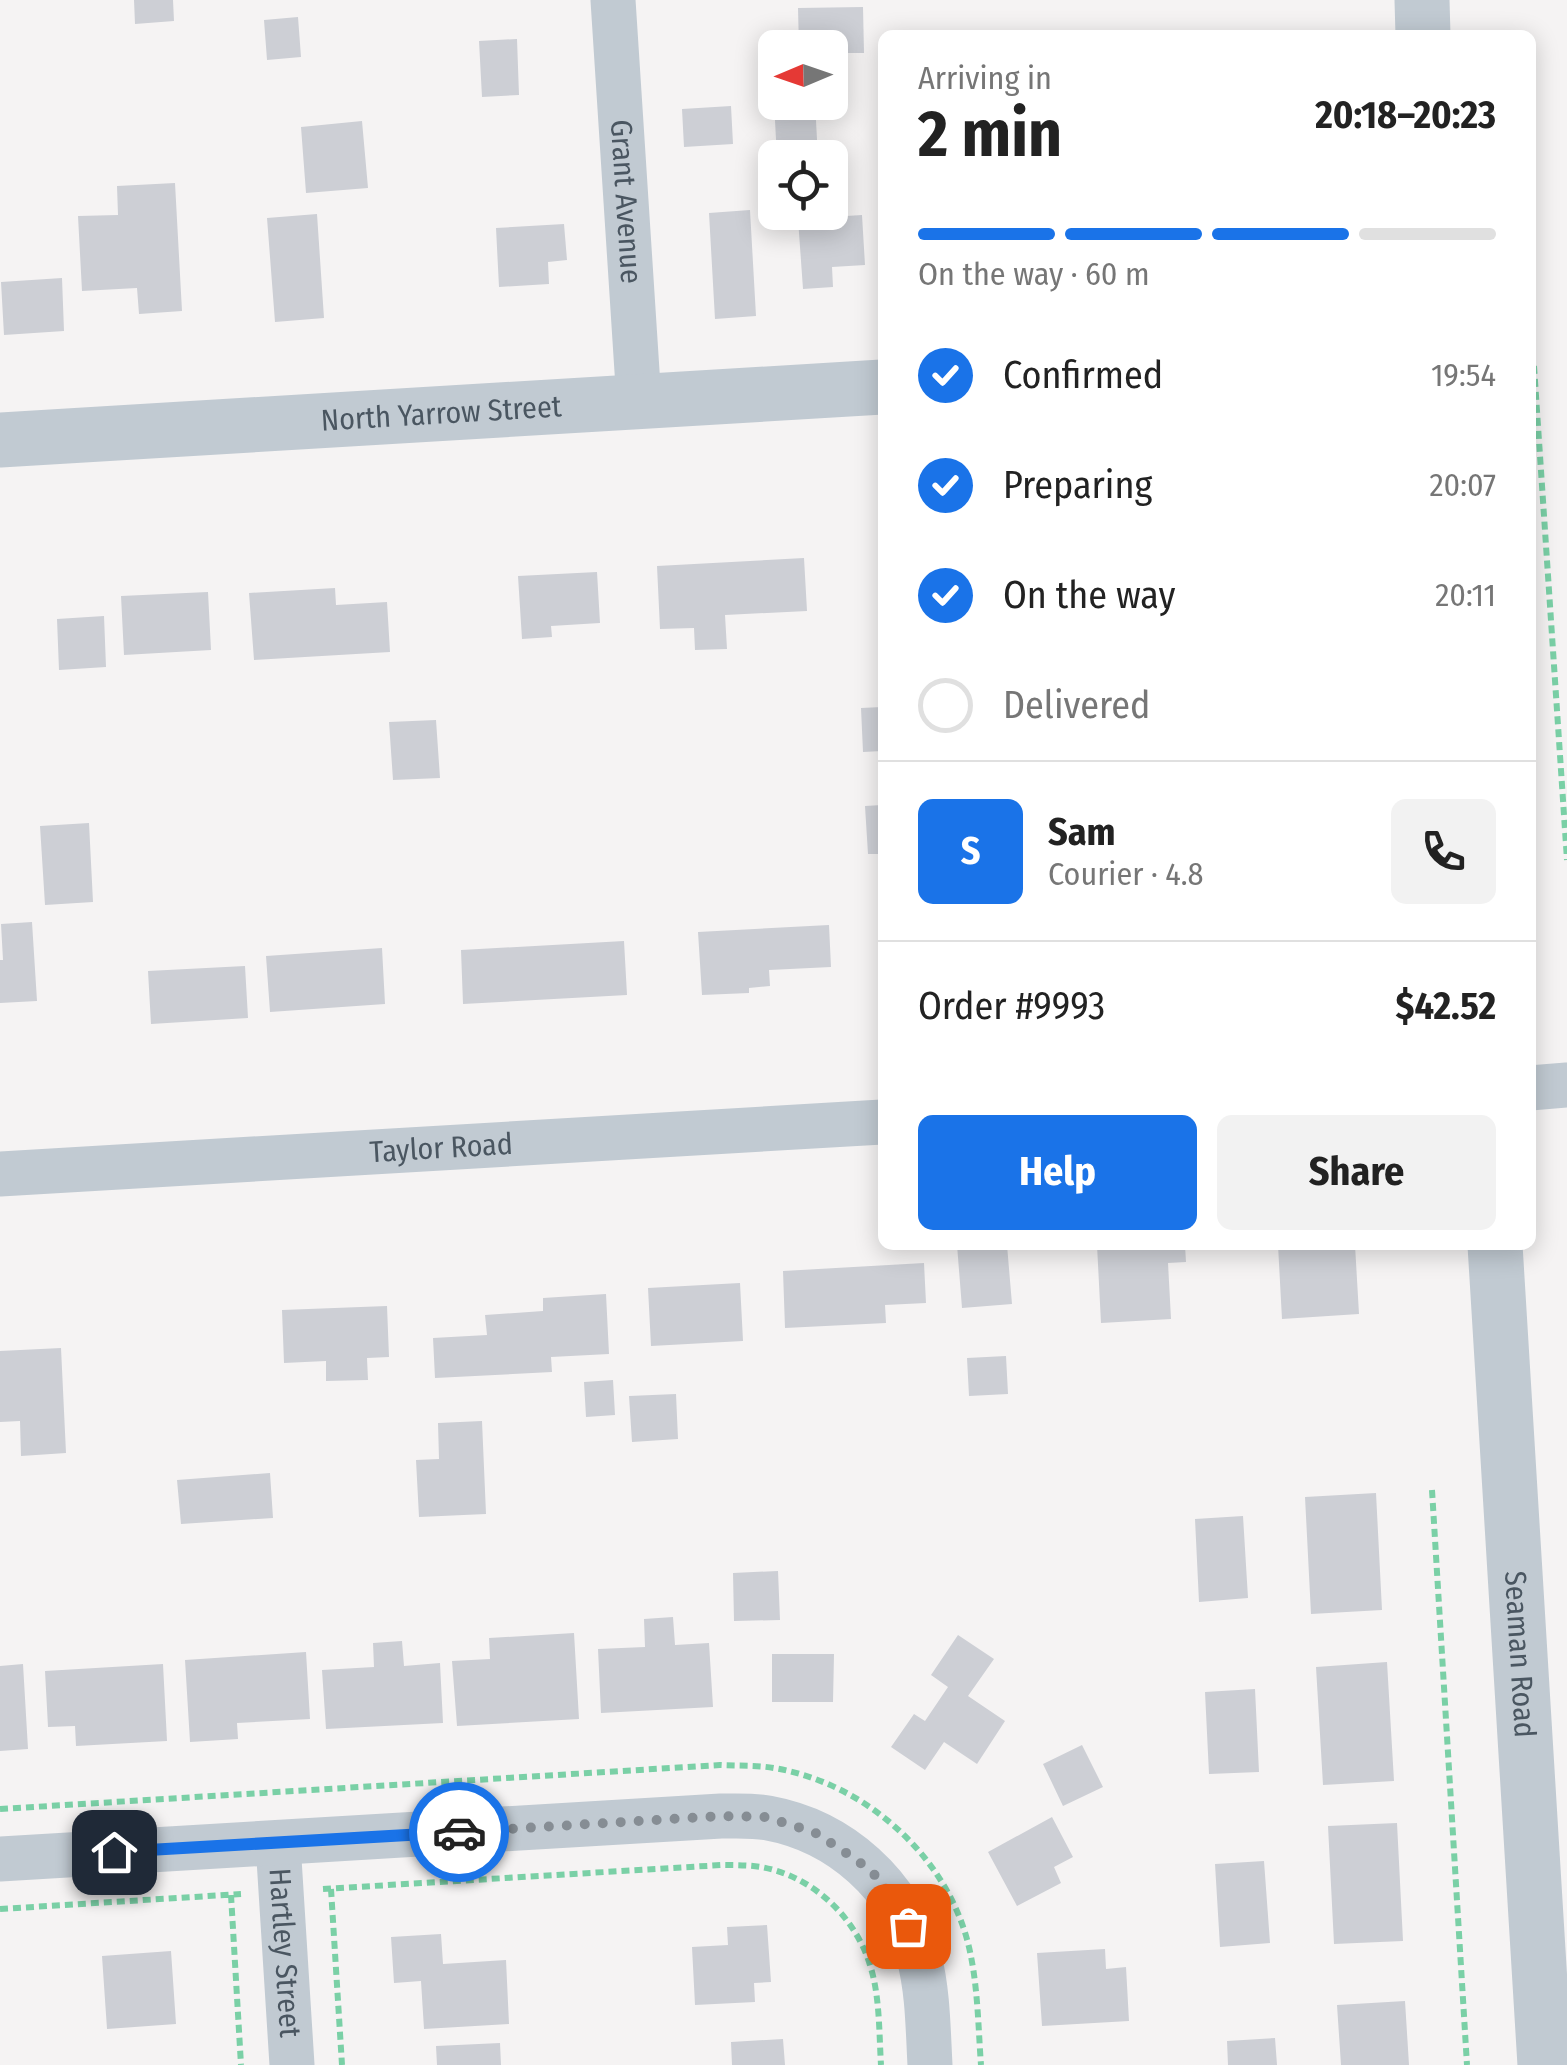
<!DOCTYPE html>
<meta charset="utf-8">
<style>
:root{--surface:#fff;--page:#f2f2f2;--text:#222;--muted:#767676;--line:#e0e0e0;--accent:#1a73e8}
body{margin:0;font-family:"Fira Sans Condensed",sans-serif;background:var(--page);color:var(--text);height:100vh;display:flex;flex-direction:column;font-size:38px;white-space:nowrap}
*{box-sizing:border-box;margin:0}
p{font-size:32px;color:var(--muted)}
.icon{flex:none;width:55px;height:55px;fill:none;stroke:currentColor;stroke-width:2;stroke-linecap:round;stroke-linejoin:round}
.map{position:relative;flex:1;overflow:hidden}
.details{position:absolute;left:878px;top:30px;width:658px;height:1220px;display:flex;flex-direction:column;background:var(--surface);border-radius:15px;box-shadow:0 5px 25px #0003}
.details>*{flex:none}
.needle{width:65px;rotate:268deg}
.tools{position:absolute;left:758px;top:30px;display:grid;gap:20px}
.tools a{display:grid;place-items:center;width:90px;height:90px;border-radius:15px;background:var(--surface);box-shadow:0 5px 25px #0003;font-size:50px}
.pin{position:absolute;display:grid;place-items:center;width:85px;height:85px;color:#fff;margin:-42px;border-radius:20px;box-shadow:0 5px 15px #0006}
.courier{position:absolute;display:grid;place-items:center;width:100px;height:100px;margin:-50px;border:8px solid #1a73e8;border-radius:50%;background:#fff;color:#222;box-shadow:0 2px 12px #0007}
.overview em{font-style:normal;font-weight:700}
.overview div{display:flex;flex-direction:column-reverse}
.overview{display:flex;align-items:center;justify-content:space-between;height:170px;padding:0 40px}
h1{font-size:65px;font-weight:700;line-height:75px}
.bar{display:grid;grid-template-columns:repeat(4,1fr);gap:15px 10px;align-content:center;height:120px;padding:0 40px}
.bar i{height:12px;border-radius:8px;background:var(--line)}
.bar .selected{background:var(--accent)}
.bar p{grid-column:span 4}
.line{display:flex;align-items:center;gap:25px;padding:0 40px;border-top:2px solid var(--line)}
.line div{flex:1}
.round{display:grid;place-items:center;flex:none;width:105px;height:105px;border-radius:15px;background:var(--page)}
ol{padding:0 40px;list-style:none}
li{display:flex;align-items:center;gap:30px;height:110px}
li p{margin-inline-start:auto}
li .icon{padding:10px;border-radius:50%;background:var(--accent);color:#fff;stroke-width:4}
li:last-child{color:var(--muted)}
li i{width:55px;height:55px;border:5px solid var(--line);border-radius:50%}
.primary-button{display:flex;gap:20px;margin-top:auto;padding:20px 40px}
.primary-button a{flex:1;height:115px;border-radius:15px;background:var(--accent);color:#fff;font-size:40px;font-weight:700;line-height:115px;text-align:center}
.primary-button a+a{background:var(--page);color:var(--text)}
.map>svg:first-child{display:block}
.building{fill:#cdcfd5}
.lines{fill:none;stroke-linecap:round;stroke-linejoin:round}
.path{stroke:#7ad0a6;stroke-width:6;stroke-dasharray:8 5;stroke-linecap:butt}
.minor{stroke:#c1cad2;stroke-width:45}
.tertiary{stroke:#c1cad2;stroke-width:55}
.done{stroke:#868d94;stroke-width:10;stroke-dasharray:0 18}
.route{stroke:#1a73e8;stroke-width:12}
.labels{text-anchor:middle;dominant-baseline:central;stroke-width:8;stroke-linejoin:round;paint-order:stroke}
.street-label{font-size:30px;fill:#4a5661;stroke:#fff}
</style>
<div class="map">
<svg width="1567" height="2065" viewBox="0 0 1567 2065">
<rect width="100%" height="100%" fill="#f5f3f3"/>
<path class="building" d="M 134,0 L 173,0 L 174,21 L 135,24 Z
M 863,7 L 864,53 L 830,53 L 830,48 L 799,48 L 798,8 Z
M 298,17 L 301,57 L 267,60 L 264,20 Z
M 517,39 L 519,95 L 482,97 L 479,41 Z
M 774,102 L 815,102 L 818,158 L 777,158 Z
M 731,106 L 733,144 L 684,147 L 682,109 Z
M 362,121 L 368,188 L 306,193 L 301,127 Z
M 175,183 L 182,311 L 139,314 L 137,288 L 82,291 L 78,216 L 118,215 L 117,186 Z
M 750,210 L 756,316 L 715,319 L 709,213 Z
M 317,214 L 324,318 L 275,322 L 267,218 Z
M 862,215 L 865,265 L 832,267 L 833,287 L 803,289 L 798,219 Z
M 564,224 L 567,260 L 548,262 L 549,284 L 499,287 L 496,228 Z
M 62,278 L 64,331 L 4,335 L 1,282 Z
M 804,558 L 807,611 L 725,615 L 727,649 L 695,650 L 694,628 L 660,629 L 657,566 Z
M 597,572 L 600,623 L 551,626 L 552,637 L 522,639 L 518,576 Z
M 335,588 L 336,605 L 387,602 L 390,652 L 254,660 L 249,593 Z
M 208,592 L 211,650 L 124,655 L 121,596 Z
M 104,616 L 106,667 L 59,670 L 57,619 Z
M 882,707 L 882,751 L 863,752 L 861,708 Z
M 436,720 L 440,778 L 393,780 L 389,722 Z
M 882,805 L 882,854 L 868,854 L 865,806 Z
M 89,823 L 93,902 L 45,905 L 40,826 Z
M 32,922 L 37,1001 L 0,1003 L 0,960 L 3,960 L 1,924 Z
M 829,925 L 831,967 L 769,970 L 770,986 L 749,988 L 749,993 L 702,995 L 698,932 Z
M 624,941 L 627,995 L 463,1004 L 461,950 Z
M 382,948 L 385,1004 L 270,1012 L 266,956 Z
M 245,966 L 248,1018 L 151,1024 L 148,971 Z
M 957,1245 L 1007,1245 L 1012,1304 L 962,1308 Z
M 1097,1245 L 1185,1245 L 1186,1262 L 1168,1263 L 1171,1319 L 1101,1323 Z
M 1278,1245 L 1355,1245 L 1359,1314 L 1282,1319 Z
M 924,1263 L 926,1303 L 885,1305 L 886,1323 L 785,1328 L 783,1271 Z
M 740,1283 L 743,1341 L 651,1346 L 648,1288 Z
M 606,1294 L 609,1354 L 551,1357 L 552,1372 L 435,1378 L 433,1338 L 487,1335 L 485,1315 L 543,1311 L 543,1298 Z
M 387,1306 L 389,1357 L 367,1358 L 368,1380 L 326,1381 L 326,1361 L 284,1363 L 282,1310 Z
M 61,1348 L 66,1453 L 21,1456 L 20,1421 L 0,1422 L 0,1351 Z
M 1006,1356 L 1008,1394 L 969,1396 L 967,1358 Z
M 613,1380 L 615,1415 L 586,1417 L 584,1382 Z
M 676,1394 L 678,1439 L 632,1442 L 629,1396 Z
M 482,1421 L 486,1514 L 419,1517 L 416,1460 L 439,1459 L 438,1423 Z
M 270,1473 L 273,1518 L 181,1524 L 177,1480 Z
M 1376,1493 L 1382,1610 L 1311,1614 L 1305,1497 Z
M 1243,1516 L 1248,1598 L 1199,1602 L 1195,1519 Z
M 778,1571 L 780,1620 L 734,1621 L 733,1573 Z
M 673,1617 L 675,1645 L 709,1643 L 713,1707 L 601,1713 L 598,1649 L 645,1647 L 644,1619 Z
M 574,1633 L 579,1719 L 457,1726 L 452,1661 L 490,1659 L 489,1638 Z
M 958,1635 L 994,1659 L 968,1696 L 1005,1721 L 977,1764 L 944,1742 L 925,1770 L 891,1747 L 914,1714 L 925,1721 L 948,1687 L 931,1675 Z
M 402,1641 L 404,1666 L 440,1663 L 443,1723 L 326,1729 L 322,1670 L 374,1667 L 373,1643 Z
M 306,1652 L 310,1719 L 237,1723 L 238,1739 L 190,1742 L 185,1660 Z
M 772,1654 L 834,1654 L 833,1702 L 772,1702 Z
M 1387,1662 L 1394,1781 L 1323,1785 L 1316,1667 Z
M 23,1664 L 28,1749 L 0,1751 L 0,1666 Z
M 163,1664 L 167,1741 L 76,1746 L 75,1726 L 48,1727 L 45,1671 Z
M 1255,1689 L 1259,1772 L 1209,1774 L 1205,1692 Z
M 1082,1745 L 1103,1787 L 1063,1806 L 1043,1764 Z
M 1052,1817 L 1073,1857 L 1054,1867 L 1061,1883 L 1017,1906 L 988,1852 Z
M 1397,1823 L 1403,1941 L 1334,1944 L 1328,1826 Z
M 1264,1861 L 1270,1943 L 1220,1947 L 1215,1864 Z
M 767,1925 L 771,1982 L 754,1983 L 755,2002 L 695,2005 L 692,1947 L 728,1945 L 727,1927 Z
M 441,1934 L 443,1964 L 506,1960 L 509,2024 L 424,2029 L 421,1981 L 394,1983 L 391,1937 Z
M 1105,1949 L 1106,1969 L 1126,1967 L 1129,2021 L 1042,2026 L 1037,1953 Z
M 171,1951 L 176,2024 L 107,2029 L 102,1956 Z
M 1405,2001 L 1409,2065 L 1341,2065 L 1337,2005 Z
M 1275,2038 L 1277,2065 L 1228,2065 L 1227,2041 Z
M 783,2039 L 785,2065 L 732,2065 L 731,2042 Z
M 500,2043 L 501,2065 L 437,2065 L 436,2046 Z"/>
<g class="lines">
<path class="path" d="M 1534,366 L 1567,860
M 1432,1490 L 1467,2065
M 0,1809 L 720,1765 C 738,1766 756,1765 774,1768 C 864,1783 945,1854 968,1943 C 978,1983 978,2025 981,2065
M 323,1889 L 722,1865 C 735,1865 748,1865 761,1867 C 812,1876 855,1916 870,1965 C 880,1996 879,2033 881,2065
M 331,1889 L 342,2065
M 231,1895 L 241,2065
M 0,1909 L 241,1894"/>
<g class="minor">
<path id="s1" d="M 613,0 L 639,402"/>
<path d="M 1530,1088 L 1567,1085"/>
<path id="s2" d="M 0,1174 L 882,1122"/>
<path id="s3" d="M 278,1843 L 292,2065"/>
<path d="M 0,1859 L 721,1816 C 736,1816 753,1815 768,1818 C 839,1831 902,1885 919,1957 C 928,1992 928,2029 930,2065"/>
</g>
<g class="tertiary">
<path d="M 1422,0 L 1423,35"/>
<path id="s4" d="M 0,440 L 882,387"/>
<path id="s5" d="M 1495,1245 L 1545,2065"/>
</g>
</g>
<g class="lines">
<path class="done" d="M 459,1832 L 721,1816 L 765,1817 L 814,1832 L 857,1860 L 877,1877 L 894,1899 L 908,1926"/>
<path class="route" d="M 114,1852 L 459,1832"/>
</g>
<g class="labels">
<g class="street-label">
<text stroke="none"><textPath href="#s1" startOffset="202">Grant Avenue</textPath></text>
<text stroke="none"><textPath href="#s4" startOffset="442">North Yarrow Street</textPath></text>
<text stroke="none"><textPath href="#s2" startOffset="442">Taylor Road</textPath></text>
<text stroke="none"><textPath href="#s5" startOffset="410">Seaman Road</textPath></text>
<text stroke="none"><textPath href="#s3" startOffset="110">Hartley Street</textPath></text>
</g>
</g>
</svg>
<div class="tools">
<a><svg class="needle" viewBox="-14 -14 28 28"><path d="M0-13l5 13h-10z" fill="#e53935"/><path d="M0 13l5-13h-10z" fill="#767676"/></svg></a>
<a><svg class="icon" aria-label="locate" viewBox="0 0 24 24"><circle cx="12" cy="12" r="6"/><path d="M12 2v4M12 18v4M2 12h4M18 12h4"/></svg></a>
</div>
<div class="pin" style="left:908px;top:1926px;background:#ea580c"><svg class="icon" aria-label="bag" viewBox="0 0 24 24"><path d="M5 8h14l-1 12H6zM9 8a3 3 0 0 1 6 0"/></svg></div>
<div class="pin" style="left:114px;top:1852px;background:#1f2937"><svg class="icon" aria-label="home" viewBox="0 0 24 24"><path d="M3 11l9-7 9 7M6 9v11h12V9"/></svg></div>
<div class="courier" style="left:459px;top:1832px"><svg class="icon" aria-label="car" viewBox="0 0 24 24"><path d="M5 17H2v-5l4-1 3-4h7l3 4 3 1v5h-3M9 17h6M6 11h13"/><circle cx="7" cy="17" r="2"/><circle cx="17" cy="17" r="2"/></svg></div>
<section class="details">
<div class="overview"><div><h1>2 min</h1><p>Arriving in</p></div><em>20:18–20:23</em></div>
<div class="bar"><i class="selected"></i><i class="selected"></i><i class="selected"></i><i></i><p>On the way · 60 m</p></div>
<ol>
<li><svg class="icon" aria-label="check" viewBox="0 0 24 24"><path d="M5 12l5 5 9-10"/></svg>Confirmed<p>19:54</p></li>
<li><svg class="icon" aria-label="check" viewBox="0 0 24 24"><path d="M5 12l5 5 9-10"/></svg>Preparing<p>20:07</p></li>
<li><svg class="icon" aria-label="check" viewBox="0 0 24 24"><path d="M5 12l5 5 9-10"/></svg>On the way<p>20:11</p></li>
<li><i></i>Delivered</li>
</ol>
<div class="line" style="height:180px"><b class="round" style="background:var(--accent);color:#fff">S</b><div><b>Sam</b><p>Courier · 4.8</p></div><a class="round"><svg class="icon" aria-label="phone" viewBox="0 0 24 24"><path d="M5 4h4l2 5-3 2q2 4 5 5l2-3 5 2v4C11 20 4 13 5 4z"/></svg></a></div>
<div class="line" style="height:130px"><div>Order #9993</div><b>$42.52</b></div>
<div class="primary-button"><a>Help</a><a>Share</a></div>
</section>
</div>
